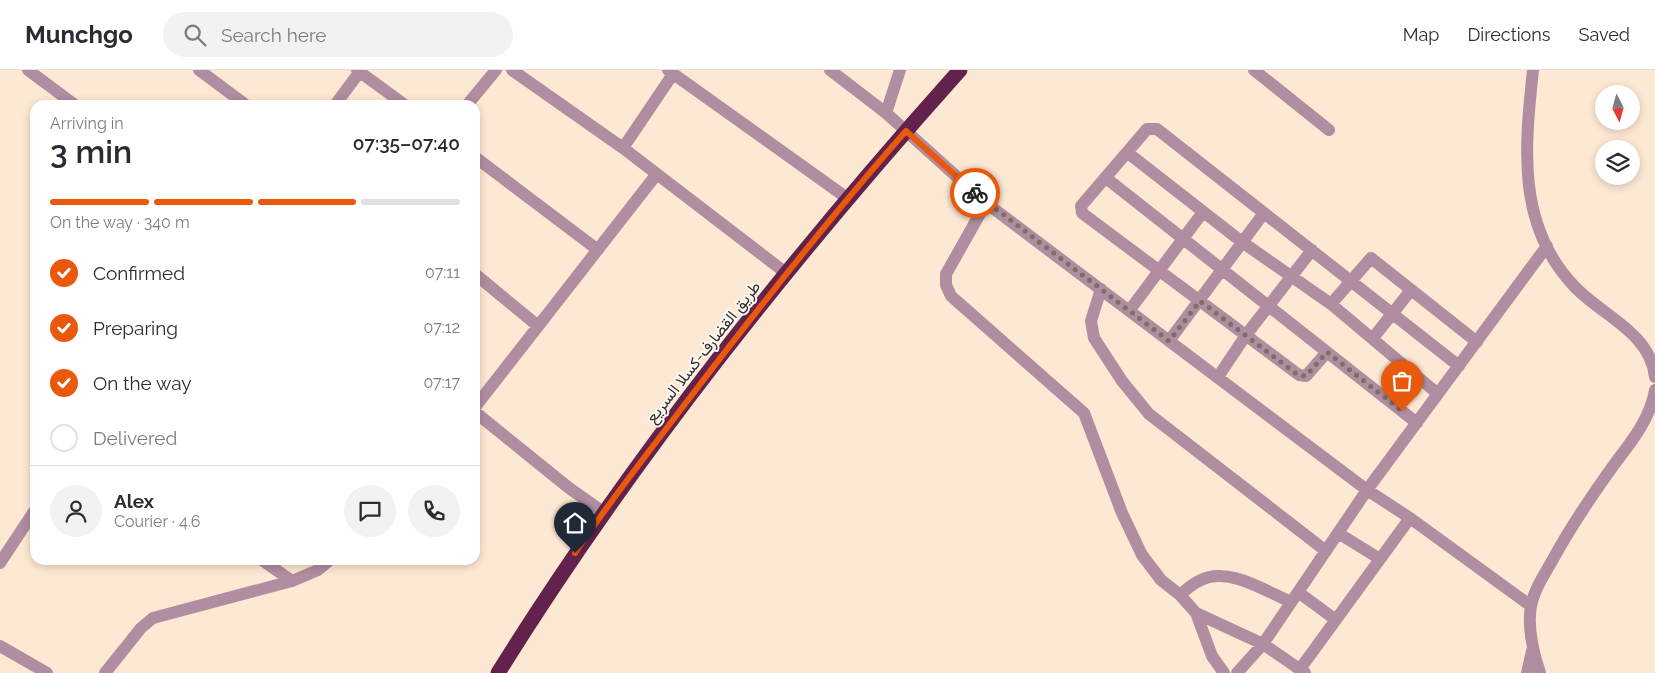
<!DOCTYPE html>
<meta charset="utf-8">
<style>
:root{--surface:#fff;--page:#f2f2f3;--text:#2b2b33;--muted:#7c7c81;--line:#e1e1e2;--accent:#ea580c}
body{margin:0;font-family:Raleway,Vazirmatn,sans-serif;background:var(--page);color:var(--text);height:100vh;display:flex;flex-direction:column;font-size:19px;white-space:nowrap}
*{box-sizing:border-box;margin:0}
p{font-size:16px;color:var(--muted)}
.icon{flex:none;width:28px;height:28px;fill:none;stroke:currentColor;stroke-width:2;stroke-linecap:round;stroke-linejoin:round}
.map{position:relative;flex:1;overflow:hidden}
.side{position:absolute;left:30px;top:30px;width:450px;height:465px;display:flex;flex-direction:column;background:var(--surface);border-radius:15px;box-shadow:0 2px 8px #0003}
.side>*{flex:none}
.needle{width:32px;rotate:174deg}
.controls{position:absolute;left:1595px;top:15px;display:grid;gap:10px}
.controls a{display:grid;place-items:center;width:45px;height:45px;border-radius:50%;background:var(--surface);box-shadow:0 2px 8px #0003;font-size:25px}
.pin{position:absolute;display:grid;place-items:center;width:42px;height:42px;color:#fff;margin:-51px -21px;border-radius:50% 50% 50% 0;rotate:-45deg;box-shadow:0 0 5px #0007}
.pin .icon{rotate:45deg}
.courier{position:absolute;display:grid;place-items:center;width:50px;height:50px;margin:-25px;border:4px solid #ea580c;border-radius:50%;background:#fff;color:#222;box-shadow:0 1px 6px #0007}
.overview em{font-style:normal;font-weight:600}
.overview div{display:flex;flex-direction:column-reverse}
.overview{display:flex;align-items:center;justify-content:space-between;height:85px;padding:0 20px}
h1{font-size:32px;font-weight:600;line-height:38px}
.bar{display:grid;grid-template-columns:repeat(4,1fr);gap:8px 5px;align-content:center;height:60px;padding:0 20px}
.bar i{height:6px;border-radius:4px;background:var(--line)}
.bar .selected{background:var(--accent)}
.bar p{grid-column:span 4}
.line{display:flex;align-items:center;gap:12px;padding:0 20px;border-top:1px solid var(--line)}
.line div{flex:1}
.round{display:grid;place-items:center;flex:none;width:52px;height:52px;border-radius:26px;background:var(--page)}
ol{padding:0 20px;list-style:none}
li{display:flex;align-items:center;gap:15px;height:55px}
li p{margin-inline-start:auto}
li .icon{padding:5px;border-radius:50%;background:var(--accent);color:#fff;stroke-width:4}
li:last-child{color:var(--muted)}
li i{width:28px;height:28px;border:2px solid var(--line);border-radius:50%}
header{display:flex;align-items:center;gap:30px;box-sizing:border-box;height:70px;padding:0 25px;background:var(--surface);border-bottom:1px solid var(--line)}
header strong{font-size:24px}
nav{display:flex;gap:28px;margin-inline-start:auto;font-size:18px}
.search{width:350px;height:45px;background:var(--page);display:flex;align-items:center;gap:12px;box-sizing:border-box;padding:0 18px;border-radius:28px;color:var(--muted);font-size:19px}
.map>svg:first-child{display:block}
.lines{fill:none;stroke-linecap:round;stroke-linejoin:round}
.minor{stroke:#b08da0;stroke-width:12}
.highway{stroke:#63224b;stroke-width:15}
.done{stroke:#7c6f63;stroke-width:5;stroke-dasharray:0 9}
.route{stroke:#ea580c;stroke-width:6}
.labels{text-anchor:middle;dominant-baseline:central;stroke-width:4;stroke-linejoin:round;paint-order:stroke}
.street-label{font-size:16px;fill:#362e26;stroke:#fcf8f4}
</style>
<header>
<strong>Munchgo</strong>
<div class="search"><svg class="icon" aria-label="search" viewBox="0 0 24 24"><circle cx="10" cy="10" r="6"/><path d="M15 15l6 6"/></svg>Search here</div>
<nav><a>Map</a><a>Directions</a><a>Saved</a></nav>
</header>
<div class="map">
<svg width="1655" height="603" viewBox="0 0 1655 603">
<rect width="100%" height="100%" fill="#fde8d3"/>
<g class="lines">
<path class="minor" d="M 28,0 L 75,35
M 199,0 L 246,35
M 357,0 L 405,35
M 512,0 L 623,78 L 786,203
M 668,0 L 847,128
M 830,0 L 886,43 L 986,133 L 1367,420 L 1410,448 L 1531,536
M 1254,0 L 1329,60
M 1533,0 C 1525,76 1516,155 1574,216 C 1602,246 1650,262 1655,307
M 335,35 L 361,0
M 467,35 L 496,0
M 886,43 L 900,0
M 623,78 L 673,4
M 1128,83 L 1242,172 L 1331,234 L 1438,324
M 475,87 L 598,180
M 1106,108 L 1417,353
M 986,133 L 946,204 L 946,215 L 951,226 L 1084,343 L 1122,443 L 1142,485 L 1161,510 L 1180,525 L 1196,543 L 1212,586 L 1224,603
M 475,204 L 538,256
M 1101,219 L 1091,251 L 1094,268 L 1122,311 L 1149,344 L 1326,481
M 1331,234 L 1371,188 L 1477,272
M 1129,241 L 1203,142
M 1373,268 L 1411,220
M 1169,271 L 1264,143
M 1327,282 L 1306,306 L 1299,305 L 1082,143 L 1081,136 L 1147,59 L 1157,59 L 1459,296
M 1218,307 L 1246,265 L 1312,180
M 475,337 L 656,105
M 475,342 L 569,418 L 603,442
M 1338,463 L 1380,489
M 262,490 L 292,511
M 0,493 L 35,440
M 1298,522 L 1336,550
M 1180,525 C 1186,520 1192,514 1199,511 C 1227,495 1265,521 1291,532
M 1196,543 L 1263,574 L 1305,603
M 0,576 L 47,603
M 1300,599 L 1410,448
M 105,603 L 141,558 L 153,548 L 292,511 L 318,500 L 330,490
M 1237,603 L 1263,574 L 1367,420 L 1547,176
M 1527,603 L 1532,581
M 1540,603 C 1533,582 1527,558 1531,536 C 1534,520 1544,505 1552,491 C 1571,456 1592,425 1616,392 C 1632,371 1651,347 1655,320"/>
<path class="highway" d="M 498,603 C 632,388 791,189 960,0"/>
</g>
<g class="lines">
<path class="done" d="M 975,123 L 1169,271 L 1200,231 L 1298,305 L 1306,306 L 1327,282 L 1402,341"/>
<path class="route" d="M 575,483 C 609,432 648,383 685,334 C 756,241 828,149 906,61 L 975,123"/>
</g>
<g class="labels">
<g class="street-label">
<text transform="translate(703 282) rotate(-52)">طريق القضارف-كسلا السريع</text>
</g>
</g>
</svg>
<div class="controls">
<a><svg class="needle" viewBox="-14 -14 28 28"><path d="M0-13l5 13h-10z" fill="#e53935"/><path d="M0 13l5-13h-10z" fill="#7c7c81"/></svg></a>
<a><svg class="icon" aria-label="layers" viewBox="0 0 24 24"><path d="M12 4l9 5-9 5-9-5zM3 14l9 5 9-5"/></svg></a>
</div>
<div class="pin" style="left:1402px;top:341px;background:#ea580c"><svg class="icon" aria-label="bag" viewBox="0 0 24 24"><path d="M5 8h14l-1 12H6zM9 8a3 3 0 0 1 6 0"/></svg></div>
<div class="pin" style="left:575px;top:483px;background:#1f2937"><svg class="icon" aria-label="home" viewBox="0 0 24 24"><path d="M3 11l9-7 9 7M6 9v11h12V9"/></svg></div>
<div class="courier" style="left:975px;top:123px"><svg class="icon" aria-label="bike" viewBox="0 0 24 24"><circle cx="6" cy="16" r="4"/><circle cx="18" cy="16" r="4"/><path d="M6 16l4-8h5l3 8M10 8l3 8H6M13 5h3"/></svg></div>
<section class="side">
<div class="overview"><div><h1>3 min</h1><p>Arriving in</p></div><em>07:35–07:40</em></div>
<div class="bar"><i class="selected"></i><i class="selected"></i><i class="selected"></i><i></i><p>On the way · 340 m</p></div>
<ol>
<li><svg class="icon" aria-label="check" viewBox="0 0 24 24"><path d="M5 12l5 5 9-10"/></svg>Confirmed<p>07:11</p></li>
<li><svg class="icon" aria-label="check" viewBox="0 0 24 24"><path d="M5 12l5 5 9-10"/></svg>Preparing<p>07:12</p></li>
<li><svg class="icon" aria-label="check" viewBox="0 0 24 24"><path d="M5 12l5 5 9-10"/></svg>On the way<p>07:17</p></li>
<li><i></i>Delivered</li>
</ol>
<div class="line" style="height:90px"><a class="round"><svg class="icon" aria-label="person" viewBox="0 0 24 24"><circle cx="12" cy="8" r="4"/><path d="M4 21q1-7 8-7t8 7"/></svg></a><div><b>Alex</b><p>Courier · 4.6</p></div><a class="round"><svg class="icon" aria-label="chat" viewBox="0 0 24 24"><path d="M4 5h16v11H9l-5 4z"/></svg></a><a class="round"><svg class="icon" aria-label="phone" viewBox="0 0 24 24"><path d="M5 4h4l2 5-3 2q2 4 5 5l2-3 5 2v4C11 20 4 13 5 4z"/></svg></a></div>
</section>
</div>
